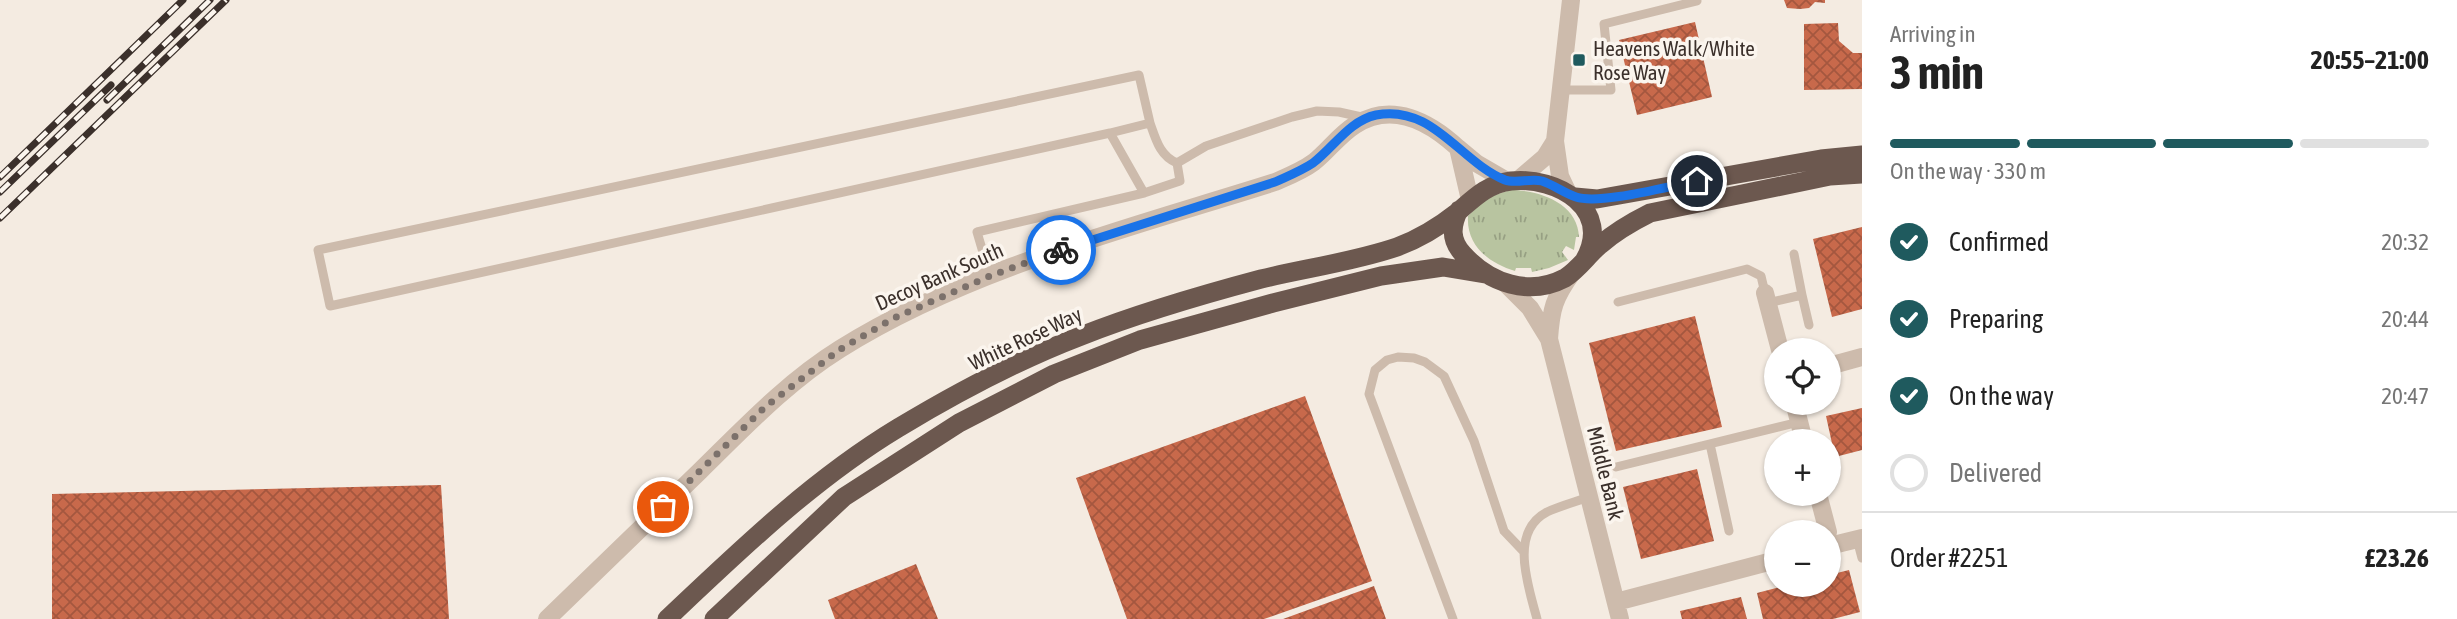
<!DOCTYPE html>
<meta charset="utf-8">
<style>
:root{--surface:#fff;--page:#f6f6f6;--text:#222;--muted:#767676;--line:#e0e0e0;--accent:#1f5a5e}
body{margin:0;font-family:"Asap Condensed",sans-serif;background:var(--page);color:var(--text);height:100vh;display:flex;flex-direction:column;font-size:26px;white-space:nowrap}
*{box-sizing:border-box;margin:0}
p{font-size:23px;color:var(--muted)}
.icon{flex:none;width:38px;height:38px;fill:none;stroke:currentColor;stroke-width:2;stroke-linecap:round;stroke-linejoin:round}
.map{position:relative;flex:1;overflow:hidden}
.drawer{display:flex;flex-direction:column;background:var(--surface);width:595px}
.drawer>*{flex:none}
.buttons{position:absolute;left:1764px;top:338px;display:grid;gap:14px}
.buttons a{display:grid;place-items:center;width:77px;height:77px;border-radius:50%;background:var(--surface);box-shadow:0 2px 5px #0004;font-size:35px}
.pin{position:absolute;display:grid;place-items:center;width:60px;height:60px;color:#fff;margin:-30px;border:4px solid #fff;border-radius:50%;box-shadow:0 2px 7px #0007}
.courier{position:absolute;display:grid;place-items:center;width:70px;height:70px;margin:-35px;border:5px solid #1a73e8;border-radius:50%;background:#fff;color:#222;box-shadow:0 2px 9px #0007}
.headline em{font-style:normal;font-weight:700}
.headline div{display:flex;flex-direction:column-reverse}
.headline{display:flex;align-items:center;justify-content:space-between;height:119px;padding:0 28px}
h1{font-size:46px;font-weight:700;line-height:52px}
.bar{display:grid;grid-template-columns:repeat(4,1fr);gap:10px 7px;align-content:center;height:84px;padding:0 28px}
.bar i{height:9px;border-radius:5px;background:var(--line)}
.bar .selected{background:var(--accent)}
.bar p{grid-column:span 4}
.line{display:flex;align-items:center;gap:18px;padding:0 28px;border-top:2px solid var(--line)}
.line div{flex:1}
ol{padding:0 28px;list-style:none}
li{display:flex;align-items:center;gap:21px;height:77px}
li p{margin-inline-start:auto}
li .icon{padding:7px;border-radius:50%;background:var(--accent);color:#fff;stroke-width:4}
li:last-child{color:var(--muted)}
li i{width:38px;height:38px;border:4px solid var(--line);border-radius:50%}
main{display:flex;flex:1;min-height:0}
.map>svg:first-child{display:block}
.grass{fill:url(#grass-tufts)}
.building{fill:url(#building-cross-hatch)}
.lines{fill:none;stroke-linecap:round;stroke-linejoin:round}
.service{stroke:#cdbbac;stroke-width:9}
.minor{stroke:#cdbbac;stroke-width:18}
.trunk{stroke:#6c584f;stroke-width:19}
.rail-casing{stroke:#3b302b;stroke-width:7}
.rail{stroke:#fbf5ee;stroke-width:4.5;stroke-dasharray:13;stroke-linecap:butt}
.done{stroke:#7c716b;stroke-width:7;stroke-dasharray:0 12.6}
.route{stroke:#1a73e8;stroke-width:9}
.poi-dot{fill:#1f5a5e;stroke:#fbf5ee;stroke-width:2.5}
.labels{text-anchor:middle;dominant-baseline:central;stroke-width:7;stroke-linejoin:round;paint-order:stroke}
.poi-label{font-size:21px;fill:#3b302b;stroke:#fbf5ee;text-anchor:start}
.street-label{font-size:21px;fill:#3b302b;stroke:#fbf5ee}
</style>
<main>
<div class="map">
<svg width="1862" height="619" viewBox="0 0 1862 619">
<defs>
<pattern id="grass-tufts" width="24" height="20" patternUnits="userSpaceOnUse" patternTransform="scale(1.75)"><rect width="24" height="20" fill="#b8c4a0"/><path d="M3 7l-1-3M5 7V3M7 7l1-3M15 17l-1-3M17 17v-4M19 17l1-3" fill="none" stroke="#97a083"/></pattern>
<pattern id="building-cross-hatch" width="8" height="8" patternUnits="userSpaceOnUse" patternTransform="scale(1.75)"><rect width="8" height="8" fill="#c8694b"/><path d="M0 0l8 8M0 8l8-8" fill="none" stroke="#a4573f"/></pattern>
</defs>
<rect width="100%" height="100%" fill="#f4ebe1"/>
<path class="grass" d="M 1510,190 C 1539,190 1578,203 1579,237 L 1576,237 L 1574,250 L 1566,246 L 1562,252 L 1568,260 L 1549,268 L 1532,272 L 1531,268 L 1516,268 L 1515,271 C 1489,263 1466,246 1468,216 L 1486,198 Z"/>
<path class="building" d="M 1784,0 L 1825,0 L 1825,3 L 1815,2 L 1809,8 L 1800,9 L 1787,8 Z
M 1695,22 L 1712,97 L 1637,115 L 1619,40 Z
M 1838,23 L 1839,41 L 1853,53 L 1862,53 L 1862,89 L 1804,90 L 1804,24 Z
M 1862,227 L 1862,309 L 1832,317 L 1813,239 Z
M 1695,316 L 1722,427 L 1616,451 L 1589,343 Z
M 1305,396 L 1372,581 L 1264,619 L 1127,619 L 1076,478 Z
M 1862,408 L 1862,450 L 1835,457 L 1826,416 Z
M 1697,469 L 1714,541 L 1641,559 L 1623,487 Z
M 441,485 L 449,619 L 52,619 L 52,494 Z
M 916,564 L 938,619 L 835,619 L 828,600 Z
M 1849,570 L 1860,612 L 1833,619 L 1763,619 L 1757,593 L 1791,584 L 1829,584 L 1829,575 Z
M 1374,586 L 1386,619 L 1283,619 Z
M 1741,597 L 1747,619 L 1682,619 L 1680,611 Z"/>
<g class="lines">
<path class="service" d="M 1560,90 L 1611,90 L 1604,24 L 1697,1
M 1150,123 C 1156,140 1160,156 1177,163 L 1206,146 L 1292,117 L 1317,111 L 1339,112 L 1366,118
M 1110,133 L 1150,123 L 1139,75 L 318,250 L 330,306 L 1110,133 L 1144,193
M 990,276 L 977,232 L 1144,193 L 1180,181 L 1177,163
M 1802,295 L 1809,325
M 1618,302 L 1747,269 L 1761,276 L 1765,293
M 1768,303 L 1802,295 L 1794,254
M 1710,444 L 1729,531
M 1616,467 L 1799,422
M 1857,539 L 1862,558
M 1453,619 L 1369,394 L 1375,370 L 1387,360 L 1398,357 L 1414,358 L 1425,362 L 1444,376 L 1474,441 L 1504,531 L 1523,551
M 1537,619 C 1529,588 1508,532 1547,512 C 1560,506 1575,502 1589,497"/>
<path class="minor" d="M 1517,181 L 1545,157 L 1555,141
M 1568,193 L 1560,176 L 1555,141 L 1571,0
M 1470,200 L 1458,148 L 1476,163 L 1507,181
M 1506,284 L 1530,308 L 1549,339 L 1620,619
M 1765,293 L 1780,350
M 1549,339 C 1551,309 1554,298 1572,273
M 1829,366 L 1862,357
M 1794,402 L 1804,441
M 1818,494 L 1828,532
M 1829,546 L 1862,538
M 1616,602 L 1776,560
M 547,619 C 598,570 649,521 700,471 C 744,428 787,382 840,349 C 969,268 1130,228 1275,182 C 1289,176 1302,171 1314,162 C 1328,151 1339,135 1355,125 C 1392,101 1430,122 1458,148"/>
<path class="trunk" d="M 1575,197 L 1597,199 L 1821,159 L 1862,155
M 1459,210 C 1451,226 1450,240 1463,254 C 1489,283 1529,297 1565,278 C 1579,269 1588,255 1600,245 C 1616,231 1632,222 1650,213 L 1830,176 L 1862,174
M 667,619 C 739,551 812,480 898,428 C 956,393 1018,360 1081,336 C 1139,313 1201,295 1261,279 C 1306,268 1353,262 1397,247 C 1419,239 1440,226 1459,211 C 1475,197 1488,184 1511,181 C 1557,176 1614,209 1584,261
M 714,619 L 844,497 L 959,423 L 1054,374 L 1140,340 L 1273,303 L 1381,276 L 1443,267 L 1485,274"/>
<g class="rail-casing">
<path id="rail" d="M 107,100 L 210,0
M 0,177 L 183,0
M 0,192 L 111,85
M 0,218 L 226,0"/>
</g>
<use href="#rail" class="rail"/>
</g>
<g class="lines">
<path class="done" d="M 663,507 L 765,407 L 839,350 L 894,318 L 990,276 L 1061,250"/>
<path class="route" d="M 1061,250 L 1275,182 C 1288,176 1301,171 1313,163 C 1334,147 1349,121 1376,115 C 1433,104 1460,162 1505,180 C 1516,184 1530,178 1542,181 C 1554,185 1564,193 1576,197 C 1600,205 1669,186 1697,181"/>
</g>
<rect class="poi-dot" x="1572" y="53" width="14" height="14" rx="3.5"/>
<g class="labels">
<g class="poi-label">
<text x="1593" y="48">Heavens Walk/White<tspan x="1593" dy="24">Rose Way</tspan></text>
</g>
<g class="street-label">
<text transform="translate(939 276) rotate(-24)">Decoy Bank South</text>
<text transform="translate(1025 338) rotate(-25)">White Rose Way</text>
<text transform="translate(1606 473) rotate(76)">Middle Bank</text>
</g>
</g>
</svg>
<div class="buttons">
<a><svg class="icon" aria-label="locate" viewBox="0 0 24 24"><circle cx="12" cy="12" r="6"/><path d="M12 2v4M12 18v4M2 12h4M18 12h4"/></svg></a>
<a>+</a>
<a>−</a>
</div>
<div class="pin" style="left:663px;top:507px;background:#ea580c"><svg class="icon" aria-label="bag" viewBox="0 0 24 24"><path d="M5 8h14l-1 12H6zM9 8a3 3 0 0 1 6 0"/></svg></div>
<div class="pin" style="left:1697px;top:181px;background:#1f2937"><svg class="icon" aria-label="home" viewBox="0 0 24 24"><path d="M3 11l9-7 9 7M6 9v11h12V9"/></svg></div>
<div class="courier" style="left:1061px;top:250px"><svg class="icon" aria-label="bike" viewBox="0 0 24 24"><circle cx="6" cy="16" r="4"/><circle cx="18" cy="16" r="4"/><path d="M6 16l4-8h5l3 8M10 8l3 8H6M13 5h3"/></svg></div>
</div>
<section class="drawer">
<div class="headline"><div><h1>3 min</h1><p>Arriving in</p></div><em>20:55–21:00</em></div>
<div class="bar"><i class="selected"></i><i class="selected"></i><i class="selected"></i><i></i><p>On the way · 330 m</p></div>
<ol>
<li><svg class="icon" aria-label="check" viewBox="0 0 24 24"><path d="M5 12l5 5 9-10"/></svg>Confirmed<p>20:32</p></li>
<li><svg class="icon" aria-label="check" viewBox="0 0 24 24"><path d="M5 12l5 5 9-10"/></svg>Preparing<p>20:44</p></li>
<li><svg class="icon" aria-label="check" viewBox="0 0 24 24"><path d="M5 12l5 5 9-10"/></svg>On the way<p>20:47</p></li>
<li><i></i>Delivered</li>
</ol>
<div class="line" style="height:91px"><div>Order #2251</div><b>£23.26</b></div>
</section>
</main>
